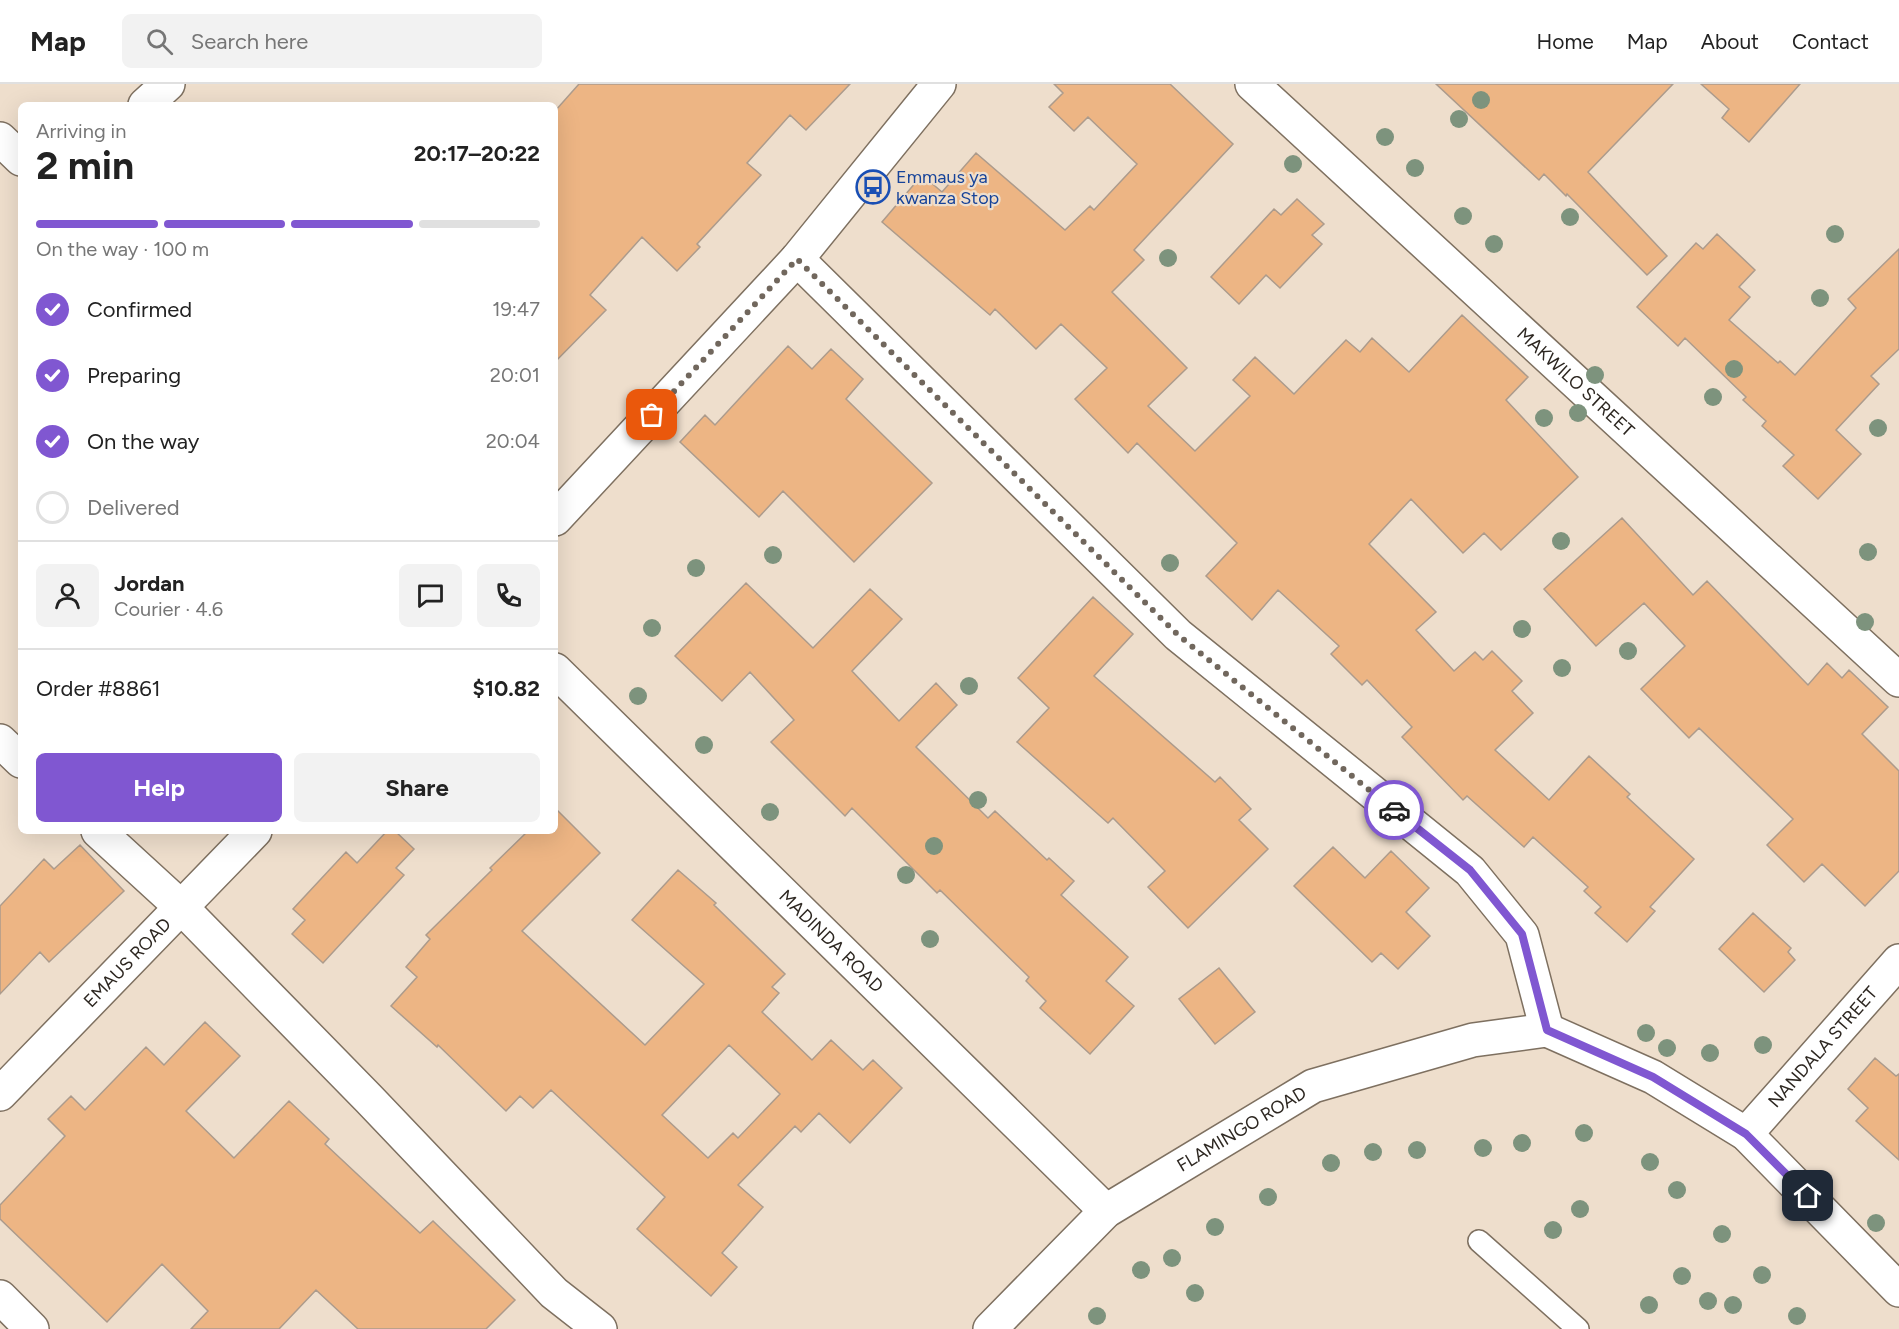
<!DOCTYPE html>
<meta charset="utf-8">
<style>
:root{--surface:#fff;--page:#f2f2f2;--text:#222;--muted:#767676;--line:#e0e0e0;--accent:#8057d1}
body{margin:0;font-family:Figtree,sans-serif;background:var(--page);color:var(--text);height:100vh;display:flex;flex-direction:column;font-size:22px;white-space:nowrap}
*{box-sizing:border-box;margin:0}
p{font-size:20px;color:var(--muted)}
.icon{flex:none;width:33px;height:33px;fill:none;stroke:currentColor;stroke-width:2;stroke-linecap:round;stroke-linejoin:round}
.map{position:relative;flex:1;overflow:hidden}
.drawer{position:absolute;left:18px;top:18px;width:540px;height:732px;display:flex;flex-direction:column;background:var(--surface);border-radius:9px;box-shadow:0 6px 24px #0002}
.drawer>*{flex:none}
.pin{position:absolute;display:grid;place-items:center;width:51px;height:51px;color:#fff;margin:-26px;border-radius:12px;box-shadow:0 3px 9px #0006}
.courier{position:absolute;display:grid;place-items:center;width:60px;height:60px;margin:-30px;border:4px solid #8057d1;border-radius:50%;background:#fff;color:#222;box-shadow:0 2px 8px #0007}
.head em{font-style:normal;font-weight:700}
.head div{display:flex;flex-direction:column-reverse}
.head{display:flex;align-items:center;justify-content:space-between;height:102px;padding:0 18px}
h1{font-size:39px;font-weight:700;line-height:45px}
.bar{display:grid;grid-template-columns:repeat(4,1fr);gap:9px 6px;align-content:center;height:72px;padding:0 18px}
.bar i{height:8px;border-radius:4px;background:var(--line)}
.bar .current{background:var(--accent)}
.bar p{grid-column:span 4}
.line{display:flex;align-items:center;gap:15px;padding:0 18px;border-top:2px solid var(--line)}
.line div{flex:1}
.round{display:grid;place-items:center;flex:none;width:63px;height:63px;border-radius:9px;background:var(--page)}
ol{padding:0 18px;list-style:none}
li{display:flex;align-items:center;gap:18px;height:66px}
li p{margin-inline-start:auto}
li .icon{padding:6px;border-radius:50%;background:var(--accent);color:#fff;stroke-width:4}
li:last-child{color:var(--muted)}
li i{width:33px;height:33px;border:3px solid var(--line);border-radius:50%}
.cta{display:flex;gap:12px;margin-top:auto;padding:12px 18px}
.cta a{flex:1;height:69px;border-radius:9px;background:var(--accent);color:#fff;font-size:24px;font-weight:700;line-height:69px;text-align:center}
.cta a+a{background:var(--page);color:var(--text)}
header{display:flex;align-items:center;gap:36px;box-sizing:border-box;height:84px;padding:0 30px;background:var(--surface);border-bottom:2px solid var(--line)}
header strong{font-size:28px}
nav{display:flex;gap:33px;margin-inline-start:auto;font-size:21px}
.search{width:420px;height:54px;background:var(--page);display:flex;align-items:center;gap:15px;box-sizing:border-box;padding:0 21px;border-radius:9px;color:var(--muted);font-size:22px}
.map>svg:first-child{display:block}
.building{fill:#edb584;stroke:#ac9b8c;stroke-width:1.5;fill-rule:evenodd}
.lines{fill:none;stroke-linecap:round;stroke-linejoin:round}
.lane-casing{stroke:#7e7060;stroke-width:24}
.street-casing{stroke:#7e7060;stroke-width:36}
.lane{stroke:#fff;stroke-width:21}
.street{stroke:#fff;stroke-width:33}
.tree{fill:#7d937d}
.done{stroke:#71675d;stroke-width:6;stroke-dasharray:0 10.8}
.route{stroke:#8057d1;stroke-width:8}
.labels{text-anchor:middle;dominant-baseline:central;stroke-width:4.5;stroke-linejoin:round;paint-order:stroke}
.transit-label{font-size:18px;fill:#164399;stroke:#eedecc;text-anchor:start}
.street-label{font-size:18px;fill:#2d2721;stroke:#eedecc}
</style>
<header>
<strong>Map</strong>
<div class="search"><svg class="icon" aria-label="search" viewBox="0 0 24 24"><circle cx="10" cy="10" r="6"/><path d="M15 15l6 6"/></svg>Search here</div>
<nav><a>Home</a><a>Map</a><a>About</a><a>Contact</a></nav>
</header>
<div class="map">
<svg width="1899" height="1245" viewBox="0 0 1899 1245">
<rect width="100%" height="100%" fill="#eedecc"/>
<path class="building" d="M 579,0 L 850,0 L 806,46 L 790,31 L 747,79 L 761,91 L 697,160 L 700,163 L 677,187 L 642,153 L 590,211 L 606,226 L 555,278 L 555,27 Z
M 1054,0 L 1170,0 L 1233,60 L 1134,166 L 1144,176 L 1112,208 L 1187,284 L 1148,322 L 1195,367 L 1250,312 L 1233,296 L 1255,273 L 1294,310 L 1346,256 L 1360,268 L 1372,254 L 1409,288 L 1462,231 L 1528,293 L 1506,316 L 1578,393 L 1501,466 L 1484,449 L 1463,469 L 1411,415 L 1369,460 L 1436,528 L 1416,546 L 1454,587 L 1475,568 L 1483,576 L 1492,567 L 1522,597 L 1512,607 L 1533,629 L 1495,666 L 1549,716 L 1589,672 L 1630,710 L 1627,713 L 1694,775 L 1650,823 L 1655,827 L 1627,858 L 1595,829 L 1601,823 L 1584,807 L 1588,803 L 1533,753 L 1524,763 L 1467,712 L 1463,716 L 1402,653 L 1412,643 L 1367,596 L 1362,601 L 1331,570 L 1339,562 L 1278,506 L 1252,536 L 1206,492 L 1237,459 L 1137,359 L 1128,369 L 1075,315 L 1107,284 L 1061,240 L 1036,265 L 995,225 L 990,231 L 882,138 L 922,91 L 942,108 L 976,69 L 1065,146 L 1090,122 L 1094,126 L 1137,80 L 1088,33 L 1074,47 L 1049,23 L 1063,9 Z
M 1436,0 L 1673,0 L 1588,88 L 1667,172 L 1647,191 L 1567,110 L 1566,112 L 1544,90 L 1539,96 Z
M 1701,0 L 1800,0 L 1749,58 L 1722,34 L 1729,25 Z
M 1297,115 L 1324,140 L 1312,151 L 1322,160 L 1280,204 L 1266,191 L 1239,220 L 1211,193 L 1274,125 L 1281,131 Z
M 1717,150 L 1755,186 L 1739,203 L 1750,213 L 1729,236 L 1778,279 L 1780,277 L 1795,291 L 1856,224 L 1848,215 L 1899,165 L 1899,265 L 1871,292 L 1879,300 L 1836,346 L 1861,370 L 1818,415 L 1783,382 L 1794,371 L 1762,342 L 1766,337 L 1743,316 L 1746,313 L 1685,254 L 1678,262 L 1637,223 L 1696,159 L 1703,165 Z
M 788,262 L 812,285 L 831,265 L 863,295 L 846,315 L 932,399 L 854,478 L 783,407 L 759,433 L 680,358 L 705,331 L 715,341 Z
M 1622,434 L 1693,511 L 1707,497 L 1808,601 L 1827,579 L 1842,594 L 1849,586 L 1888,623 L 1862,650 L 1899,687 L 1899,787 L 1865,822 L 1822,780 L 1804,798 L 1767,761 L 1793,735 L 1699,644 L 1689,654 L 1641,605 L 1685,562 L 1644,519 L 1596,562 L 1544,505 Z
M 746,499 L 813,564 L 870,505 L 902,535 L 852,587 L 899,637 L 936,599 L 957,621 L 916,663 L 988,734 L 995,727 L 1047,776 L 1049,774 L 1074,797 L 1061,811 L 1128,873 L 1106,897 L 1134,922 L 1090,970 L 1040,924 L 1046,917 L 1026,897 L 1029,893 L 940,806 L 937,809 L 852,724 L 845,732 L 771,658 L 794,636 L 750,588 L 722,617 L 675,572 Z
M 1093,513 L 1133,550 L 1094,592 L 1215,698 L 1220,693 L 1251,725 L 1239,736 L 1268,765 L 1188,844 L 1148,803 L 1165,787 L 1113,734 L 1108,739 L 1017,658 L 1049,624 L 1018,594 Z
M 555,724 L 600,769 L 522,847 L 645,961 L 704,900 L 632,836 L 678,786 L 716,819 L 714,821 L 785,890 L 772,903 L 779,909 L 762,928 L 812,976 L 831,956 L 863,986 L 873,976 L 902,1004 L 850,1059 L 819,1029 L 801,1048 L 795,1042 L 738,1101 L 763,1123 L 722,1169 L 737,1183 L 711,1212 L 637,1145 L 665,1113 L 551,1006 L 533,1024 L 520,1012 L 506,1027 L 438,961 L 437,963 L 391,922 L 417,893 L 406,883 L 430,855 L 426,851 L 492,786 L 490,784 L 528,747 L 555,747 ZM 729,961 L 780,1010 L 738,1054 L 733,1049 L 708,1074 L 662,1031 Z
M 387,747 L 395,747 L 414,765 L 396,784 L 404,791 L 323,879 L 292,850 L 305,836 L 293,825 L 346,768 L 357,779 Z
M 80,761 L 124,807 L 49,878 L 40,868 L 0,910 L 0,822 L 44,775 L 54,785 Z
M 1333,763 L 1365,794 L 1391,767 L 1429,804 L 1406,828 L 1430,852 L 1398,885 L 1381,869 L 1372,878 L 1294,802 Z
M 1753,829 L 1791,864 L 1788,868 L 1795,876 L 1764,908 L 1719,865 Z
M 1219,884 L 1255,928 L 1215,960 L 1179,915 Z
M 205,938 L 240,972 L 186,1027 L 234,1074 L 289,1017 L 329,1055 L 325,1060 L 420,1149 L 433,1137 L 515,1216 L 486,1245 L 358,1245 L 316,1206 L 279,1245 L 191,1245 L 208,1227 L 162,1180 L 107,1238 L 0,1135 L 0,1121 L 65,1052 L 48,1035 L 71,1012 L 85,1026 L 146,963 L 164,981 Z
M 1875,974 L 1896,992 L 1899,990 L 1899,1076 L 1856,1037 L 1868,1024 L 1848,1005 Z"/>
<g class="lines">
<g class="lane-casing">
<path id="lane" d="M 1479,1157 L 1578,1245"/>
</g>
<g class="street-casing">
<g id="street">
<path id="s1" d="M 1252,0 L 1899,596"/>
<path d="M 145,21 L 168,0"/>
<path d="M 0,55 L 21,75"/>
<path d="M 797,175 L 1178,551 L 1470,787 L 1522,851 L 1547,946"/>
<path d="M 555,435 L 797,175 L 939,0"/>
<path id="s2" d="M 555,586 L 1106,1127"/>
<path d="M 0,657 L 21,677"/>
<path d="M 98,747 L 181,823 L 369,1015 L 554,1209 L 600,1245"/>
<path d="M 1547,946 L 1653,993 L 1746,1050 L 1899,1206"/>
<path id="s3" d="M 0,1010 L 255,747"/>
<path id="s4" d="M 1746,1050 L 1899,877"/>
<path d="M 0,1213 L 32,1245"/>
<path id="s5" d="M 990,1245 L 1106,1127 L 1313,1002 L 1473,956 L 1547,946"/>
</g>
</g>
<use href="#lane" class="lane"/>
<use href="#street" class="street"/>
</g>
<g class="tree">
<circle cx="1481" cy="16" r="9"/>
<circle cx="1459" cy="35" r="9"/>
<circle cx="1385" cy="53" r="9"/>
<circle cx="1293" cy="80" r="9"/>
<circle cx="1415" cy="84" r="9"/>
<circle cx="1463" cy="132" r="9"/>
<circle cx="1570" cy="133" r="9"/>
<circle cx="1835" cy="150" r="9"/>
<circle cx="1494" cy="160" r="9"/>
<circle cx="1168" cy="174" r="9"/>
<circle cx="1820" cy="214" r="9"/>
<circle cx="1734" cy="285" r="9"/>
<circle cx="1595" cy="291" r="9"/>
<circle cx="1713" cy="313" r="9"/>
<circle cx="1578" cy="329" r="9"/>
<circle cx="1544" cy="334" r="9"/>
<circle cx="1878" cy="344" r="9"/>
<circle cx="1561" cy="457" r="9"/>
<circle cx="1868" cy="468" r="9"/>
<circle cx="773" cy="471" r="9"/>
<circle cx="1170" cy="479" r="9"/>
<circle cx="696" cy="484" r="9"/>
<circle cx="1865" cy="538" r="9"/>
<circle cx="652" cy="544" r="9"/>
<circle cx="1522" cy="545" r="9"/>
<circle cx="1628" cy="567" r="9"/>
<circle cx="1562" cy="584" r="9"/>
<circle cx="969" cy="602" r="9"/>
<circle cx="638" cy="612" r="9"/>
<circle cx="704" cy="661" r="9"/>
<circle cx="978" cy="716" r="9"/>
<circle cx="770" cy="728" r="9"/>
<circle cx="934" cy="762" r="9"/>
<circle cx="906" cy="791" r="9"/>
<circle cx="930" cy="855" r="9"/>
<circle cx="1646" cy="949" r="9"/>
<circle cx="1763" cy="961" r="9"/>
<circle cx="1667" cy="964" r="9"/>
<circle cx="1710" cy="969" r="9"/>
<circle cx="1584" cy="1049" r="9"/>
<circle cx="1522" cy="1059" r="9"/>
<circle cx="1483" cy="1064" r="9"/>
<circle cx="1417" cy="1066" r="9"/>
<circle cx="1373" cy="1068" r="9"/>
<circle cx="1650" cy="1078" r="9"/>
<circle cx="1331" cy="1079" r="9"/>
<circle cx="1677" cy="1106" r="9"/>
<circle cx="1268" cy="1113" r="9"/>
<circle cx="1580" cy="1125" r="9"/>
<circle cx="1876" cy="1139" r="9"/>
<circle cx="1215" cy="1143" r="9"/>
<circle cx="1553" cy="1146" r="9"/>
<circle cx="1722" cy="1150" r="9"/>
<circle cx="1172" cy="1174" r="9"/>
<circle cx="1141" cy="1186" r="9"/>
<circle cx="1762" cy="1191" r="9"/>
<circle cx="1682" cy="1192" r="9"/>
<circle cx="1195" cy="1209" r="9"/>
<circle cx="1708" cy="1217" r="9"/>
<circle cx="1649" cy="1221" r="9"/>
<circle cx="1733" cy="1221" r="9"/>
<circle cx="1097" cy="1232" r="9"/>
<circle cx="1797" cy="1232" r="9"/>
</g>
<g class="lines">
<path class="done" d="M 652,331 L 797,175 L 1178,551 L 1394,726"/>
<path class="route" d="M 1394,726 L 1470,786 L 1522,850 L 1547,946 L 1653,993 L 1746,1050 L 1808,1112"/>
</g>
<defs>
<g id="bus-ring" transform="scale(1.725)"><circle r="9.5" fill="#eedecc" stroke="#1a4fb4" stroke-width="1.5"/><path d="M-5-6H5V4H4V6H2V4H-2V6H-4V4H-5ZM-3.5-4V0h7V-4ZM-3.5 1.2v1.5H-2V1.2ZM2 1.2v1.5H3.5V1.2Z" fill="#1a4fb4"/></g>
</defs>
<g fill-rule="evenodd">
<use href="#bus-ring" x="873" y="103"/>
</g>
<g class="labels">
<g class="transit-label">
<text x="896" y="93">Emmaus ya<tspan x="896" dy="21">kwanza Stop</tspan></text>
</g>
<g class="street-label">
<text stroke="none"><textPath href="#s1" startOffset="440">MAKWILO STREET</textPath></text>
<text stroke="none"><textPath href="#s2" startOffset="387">MADINDA ROAD</textPath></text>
<text stroke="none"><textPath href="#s3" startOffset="183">EMAUS ROAD</textPath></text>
<text stroke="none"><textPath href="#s4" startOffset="116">NANDALA STREET</textPath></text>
<text stroke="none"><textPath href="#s5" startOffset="324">FLAMINGO ROAD</textPath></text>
</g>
</g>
</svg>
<div class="pin" style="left:652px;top:331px;background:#ea580c"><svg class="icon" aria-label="bag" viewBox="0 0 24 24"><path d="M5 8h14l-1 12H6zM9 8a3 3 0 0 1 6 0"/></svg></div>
<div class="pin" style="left:1808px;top:1112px;background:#1f2937"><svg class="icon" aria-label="home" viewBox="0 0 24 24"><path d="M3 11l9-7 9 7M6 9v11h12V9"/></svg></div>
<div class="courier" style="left:1394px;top:726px"><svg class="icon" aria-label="car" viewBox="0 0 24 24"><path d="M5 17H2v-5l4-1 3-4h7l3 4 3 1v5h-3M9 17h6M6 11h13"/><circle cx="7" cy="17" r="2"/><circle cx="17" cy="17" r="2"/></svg></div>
<section class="drawer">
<div class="head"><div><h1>2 min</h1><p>Arriving in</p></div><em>20:17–20:22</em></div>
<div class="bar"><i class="current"></i><i class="current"></i><i class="current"></i><i></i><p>On the way · 100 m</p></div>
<ol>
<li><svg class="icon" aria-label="check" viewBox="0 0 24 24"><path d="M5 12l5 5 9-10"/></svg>Confirmed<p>19:47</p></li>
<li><svg class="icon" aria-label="check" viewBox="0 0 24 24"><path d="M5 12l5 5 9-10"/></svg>Preparing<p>20:01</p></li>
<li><svg class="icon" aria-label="check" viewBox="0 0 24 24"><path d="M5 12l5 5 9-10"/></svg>On the way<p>20:04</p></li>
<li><i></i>Delivered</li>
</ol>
<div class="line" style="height:108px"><a class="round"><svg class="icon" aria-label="person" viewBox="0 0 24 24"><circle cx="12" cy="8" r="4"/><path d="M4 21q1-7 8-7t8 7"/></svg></a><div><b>Jordan</b><p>Courier · 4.6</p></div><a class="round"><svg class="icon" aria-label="chat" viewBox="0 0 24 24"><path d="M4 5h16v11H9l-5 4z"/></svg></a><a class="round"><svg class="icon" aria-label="phone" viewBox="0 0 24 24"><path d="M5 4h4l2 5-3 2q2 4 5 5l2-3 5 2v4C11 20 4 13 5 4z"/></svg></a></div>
<div class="line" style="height:78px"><div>Order #8861</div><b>$10.82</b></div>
<div class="cta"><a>Help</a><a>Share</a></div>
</section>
</div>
